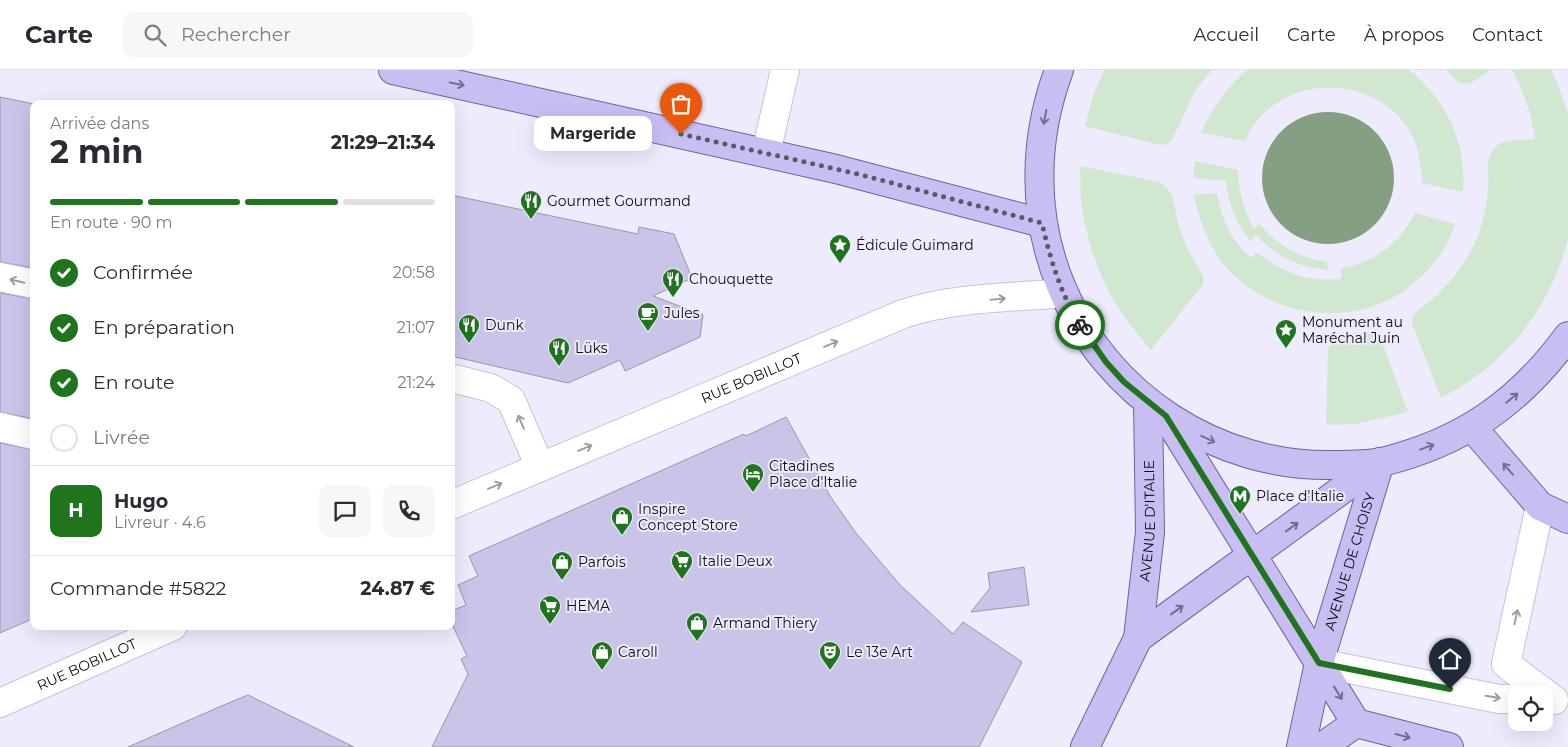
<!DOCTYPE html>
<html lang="fr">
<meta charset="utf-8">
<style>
:root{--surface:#fff;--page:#f7f7f7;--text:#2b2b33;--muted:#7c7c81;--line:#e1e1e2;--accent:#20741d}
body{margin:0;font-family:Montserrat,sans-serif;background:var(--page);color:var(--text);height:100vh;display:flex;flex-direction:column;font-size:19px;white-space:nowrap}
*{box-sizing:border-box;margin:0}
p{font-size:16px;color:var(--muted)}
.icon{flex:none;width:28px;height:28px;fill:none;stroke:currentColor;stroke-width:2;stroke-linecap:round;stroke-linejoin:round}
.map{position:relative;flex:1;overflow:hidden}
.panel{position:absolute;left:30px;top:30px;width:425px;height:530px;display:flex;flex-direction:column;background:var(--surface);border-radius:10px;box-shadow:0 5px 20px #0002}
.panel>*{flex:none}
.fabs{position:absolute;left:1508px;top:616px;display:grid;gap:10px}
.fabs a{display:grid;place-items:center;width:45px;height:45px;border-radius:10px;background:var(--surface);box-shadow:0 5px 20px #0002;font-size:25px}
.pin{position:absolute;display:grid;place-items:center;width:42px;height:42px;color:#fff;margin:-51px -21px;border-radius:50% 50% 50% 0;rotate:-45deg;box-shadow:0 0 5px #0007}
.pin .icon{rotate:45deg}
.courier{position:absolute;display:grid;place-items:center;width:50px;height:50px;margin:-25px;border:4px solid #20741d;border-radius:50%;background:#fff;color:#222;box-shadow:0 1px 6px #0007}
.bubble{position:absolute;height:35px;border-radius:10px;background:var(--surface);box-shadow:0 5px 20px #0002;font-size:16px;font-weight:700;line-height:35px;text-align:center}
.summary em{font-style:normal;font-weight:700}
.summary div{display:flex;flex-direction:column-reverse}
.summary{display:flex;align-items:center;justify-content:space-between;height:85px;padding:0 20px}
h1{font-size:32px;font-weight:700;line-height:38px}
.bar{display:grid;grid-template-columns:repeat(4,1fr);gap:8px 5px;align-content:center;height:60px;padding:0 20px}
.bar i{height:6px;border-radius:4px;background:var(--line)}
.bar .active{background:var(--accent)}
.bar p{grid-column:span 4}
.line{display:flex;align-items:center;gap:12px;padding:0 20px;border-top:1px solid var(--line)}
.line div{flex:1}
.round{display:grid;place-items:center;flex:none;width:52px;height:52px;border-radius:10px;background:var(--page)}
ol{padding:0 20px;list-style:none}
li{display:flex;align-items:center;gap:15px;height:55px}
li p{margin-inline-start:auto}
li .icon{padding:5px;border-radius:50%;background:var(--accent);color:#fff;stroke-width:4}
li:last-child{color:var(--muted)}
li i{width:28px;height:28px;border:2px solid var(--line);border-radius:50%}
header{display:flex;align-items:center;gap:30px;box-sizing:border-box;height:70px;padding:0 25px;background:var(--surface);border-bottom:1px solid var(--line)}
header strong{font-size:24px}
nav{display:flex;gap:28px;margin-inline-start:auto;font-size:18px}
.search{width:350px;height:45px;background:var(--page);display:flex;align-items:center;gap:12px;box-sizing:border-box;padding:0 18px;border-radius:10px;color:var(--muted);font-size:19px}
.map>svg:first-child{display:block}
.green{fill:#d1e7cf}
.water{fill:#859f82}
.building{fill:#cac4e9;stroke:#9995b1}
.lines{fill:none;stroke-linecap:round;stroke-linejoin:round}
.minor-casing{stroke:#c6c1de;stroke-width:30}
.major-casing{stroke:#6f629f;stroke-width:30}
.minor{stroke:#fff;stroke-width:28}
.major{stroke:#c9bef2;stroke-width:28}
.oneway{stroke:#746d8e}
.oneway2{stroke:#9e9da1}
.done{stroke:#5b5966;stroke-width:5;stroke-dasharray:0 9}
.route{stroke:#20741d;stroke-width:6}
.labels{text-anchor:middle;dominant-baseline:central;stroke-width:4;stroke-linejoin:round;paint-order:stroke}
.poi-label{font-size:14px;fill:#0c0a14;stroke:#eeebfd;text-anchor:start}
.street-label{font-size:14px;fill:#0c0a14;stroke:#eeebfd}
</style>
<header>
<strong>Carte</strong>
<div class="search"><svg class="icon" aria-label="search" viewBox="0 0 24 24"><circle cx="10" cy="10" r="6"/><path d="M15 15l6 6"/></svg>Rechercher</div>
<nav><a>Accueil</a><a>Carte</a><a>À propos</a><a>Contact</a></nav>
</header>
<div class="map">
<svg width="1568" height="677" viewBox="0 0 1568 677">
<rect width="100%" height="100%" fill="#eeebfd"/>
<path class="green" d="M 1104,0 L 1212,0 L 1195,21 L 1173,68 L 1167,74 L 1160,75 L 1085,56 L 1093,26 Z
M 1247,0 L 1409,0 C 1447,30 1467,74 1463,122 L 1422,113 C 1421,94 1419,75 1408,58 C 1369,0 1273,4 1245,71 L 1201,63 C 1212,38 1226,18 1247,0 Z
M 1446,0 L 1491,0 C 1470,13 1465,23 1446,0 Z
M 1512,0 L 1551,0 L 1558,15 L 1568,44 L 1568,169 C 1554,225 1519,278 1471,310 C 1461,317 1451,322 1441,328 L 1412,254 L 1413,245 C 1421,237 1431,231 1439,223 C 1456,206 1471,185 1479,163 C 1484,148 1487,133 1488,118 C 1490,104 1484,89 1495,77 C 1504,68 1523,71 1535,69 C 1532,45 1524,22 1512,0 Z
M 1195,91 L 1238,100 C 1238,122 1244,139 1254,159 L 1259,154 C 1280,176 1296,187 1327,192 L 1328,200 C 1296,196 1279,188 1256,165 L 1250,171 C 1234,148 1230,139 1226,111 L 1193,108 Z
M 1080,96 L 1160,112 L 1167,118 L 1172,125 L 1179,157 L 1188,180 L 1202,204 L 1204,210 L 1202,216 L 1151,280 C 1120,244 1102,217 1089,171 C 1086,158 1082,144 1081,130 C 1080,119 1081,107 1080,96 Z
M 1217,123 C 1222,151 1230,168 1251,188 L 1256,182 C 1286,203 1303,212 1341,209 L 1341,198 C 1375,193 1400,173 1415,143 L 1455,154 C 1448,178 1433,197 1414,213 C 1358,261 1266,250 1221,191 C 1207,171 1199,149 1194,125 Z
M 1367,262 L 1376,264 L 1382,272 L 1408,342 L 1356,354 L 1326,355 L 1328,279 C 1337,262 1349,265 1367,262 Z"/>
<path class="water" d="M1262 108a66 66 0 1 1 132 0a66 66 0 1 1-132 0Z"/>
<path class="building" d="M 0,27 L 34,34 L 34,198 L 0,192 Z
M 451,125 L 638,164 L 639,157 L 674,164 L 692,208 L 653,226 L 703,245 L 700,267 L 625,301 L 620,290 L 568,313 L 451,286 Z
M 0,223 L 34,229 L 34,349 L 0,342 Z
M 786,347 L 830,426 L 856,463 L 900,515 L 953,564 L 963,552 L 1022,592 L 979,677 L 432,677 L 468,604 L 461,589 L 467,586 L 451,552 L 451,541 L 466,535 L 458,515 L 478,506 L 469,486 L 728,371 L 744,364 L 746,366 Z
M 0,373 L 34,380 L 34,548 L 0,563 Z
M 1024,497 L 1029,535 L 971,542 L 990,518 L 988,503 Z
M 248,625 L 354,677 L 128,677 L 219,637 Z"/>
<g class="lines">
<g class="minor-casing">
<g id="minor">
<path d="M 766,83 L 785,0"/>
<path d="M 0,207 L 34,214"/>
<path d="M 451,308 L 491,318 L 511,330 L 540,397"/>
<path d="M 0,357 L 34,365"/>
<path id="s1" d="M 451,435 L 903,244 C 954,227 1010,228 1064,223"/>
<path d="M 1540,436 L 1506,594 L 1554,630"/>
<path d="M 1319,593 L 1499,629 L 1516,629"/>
<path id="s2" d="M 0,633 L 173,556"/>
</g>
</g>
<g class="major-casing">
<g id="major">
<path d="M 393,0 L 836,99 L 1042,153"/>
<path d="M 1059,0 C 1033,70 1032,146 1061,216 C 1106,326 1217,398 1335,395 C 1350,395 1367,395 1382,392 C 1463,372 1519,333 1568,266"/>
<path d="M 1168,349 L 1356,653 L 1449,677"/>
<path d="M 1472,357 L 1540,436 L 1568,449"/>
<path d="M 1138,568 L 1380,392"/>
<path id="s3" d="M 1085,677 L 1138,568 L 1150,462 L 1148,332"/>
<path id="s4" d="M 1301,677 L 1319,593 L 1380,392"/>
<path d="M 1322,677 L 1356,653"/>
</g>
</g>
<use href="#minor" class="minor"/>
<use href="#major" class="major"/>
</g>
<defs><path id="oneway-shaft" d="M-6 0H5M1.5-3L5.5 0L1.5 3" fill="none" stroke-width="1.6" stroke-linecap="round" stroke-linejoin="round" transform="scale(1.25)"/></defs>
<g class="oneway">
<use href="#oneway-shaft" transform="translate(457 14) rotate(12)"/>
<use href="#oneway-shaft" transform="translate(1045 47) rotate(101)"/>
<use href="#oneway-shaft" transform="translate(1512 328) rotate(-39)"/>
<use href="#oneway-shaft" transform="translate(1208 369) rotate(25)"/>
<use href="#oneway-shaft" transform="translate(1427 377) rotate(-20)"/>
<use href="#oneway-shaft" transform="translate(1508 399) rotate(-131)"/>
<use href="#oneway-shaft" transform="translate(1292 457) rotate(-36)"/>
<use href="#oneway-shaft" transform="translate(1177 540) rotate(-36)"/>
<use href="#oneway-shaft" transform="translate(1338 623) rotate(58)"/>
<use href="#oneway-shaft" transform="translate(1403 666) rotate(15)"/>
</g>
<g class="oneway2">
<use href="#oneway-shaft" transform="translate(17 211) rotate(-167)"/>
<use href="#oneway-shaft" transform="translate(998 229) rotate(-5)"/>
<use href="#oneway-shaft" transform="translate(831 274) rotate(-23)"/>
<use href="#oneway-shaft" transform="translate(521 352) rotate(-113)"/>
<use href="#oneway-shaft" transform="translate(585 378) rotate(-23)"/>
<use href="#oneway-shaft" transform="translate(495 416) rotate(-23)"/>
<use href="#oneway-shaft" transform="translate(1516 547) rotate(-78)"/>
<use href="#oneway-shaft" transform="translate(1493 627) rotate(10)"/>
</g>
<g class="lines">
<path class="done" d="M 681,64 L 862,105 L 1042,153 C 1050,189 1061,224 1080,255"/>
<path class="route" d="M 1080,255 L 1106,292 L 1124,312 L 1166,346 L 1319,593 L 1450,619"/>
</g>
<defs>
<g id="restaurant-pin" transform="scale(1.125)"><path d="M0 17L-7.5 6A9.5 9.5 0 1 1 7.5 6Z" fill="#20741d" stroke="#eeebfd"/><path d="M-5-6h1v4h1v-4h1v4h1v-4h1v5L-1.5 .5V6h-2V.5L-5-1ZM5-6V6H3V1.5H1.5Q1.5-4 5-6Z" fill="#fff"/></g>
<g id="sight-pin" transform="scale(1.125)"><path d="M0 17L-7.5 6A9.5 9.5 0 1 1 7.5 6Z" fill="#20741d" stroke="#eeebfd"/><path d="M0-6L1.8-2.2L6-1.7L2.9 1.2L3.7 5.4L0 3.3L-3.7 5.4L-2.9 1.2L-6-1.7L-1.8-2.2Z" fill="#fff"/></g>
<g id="cafe-pin" transform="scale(1.125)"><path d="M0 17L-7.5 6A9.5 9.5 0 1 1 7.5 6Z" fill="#20741d" stroke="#eeebfd"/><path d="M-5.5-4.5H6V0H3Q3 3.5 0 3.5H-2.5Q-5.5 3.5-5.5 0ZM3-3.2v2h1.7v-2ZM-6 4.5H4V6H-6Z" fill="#fff"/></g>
<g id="hotel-pin" transform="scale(1.125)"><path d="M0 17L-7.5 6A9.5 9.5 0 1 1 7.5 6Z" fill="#20741d" stroke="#eeebfd"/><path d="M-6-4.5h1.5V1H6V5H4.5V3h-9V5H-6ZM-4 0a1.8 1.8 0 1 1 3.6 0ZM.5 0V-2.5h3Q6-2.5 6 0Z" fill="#fff"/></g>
<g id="metro-pin" transform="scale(1.125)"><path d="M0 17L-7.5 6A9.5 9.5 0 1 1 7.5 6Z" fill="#20741d" stroke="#eeebfd"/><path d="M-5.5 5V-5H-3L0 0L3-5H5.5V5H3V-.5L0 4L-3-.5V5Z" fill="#fff"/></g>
<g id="shop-pin" transform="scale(1.125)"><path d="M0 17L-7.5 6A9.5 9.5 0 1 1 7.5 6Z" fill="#20741d" stroke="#eeebfd"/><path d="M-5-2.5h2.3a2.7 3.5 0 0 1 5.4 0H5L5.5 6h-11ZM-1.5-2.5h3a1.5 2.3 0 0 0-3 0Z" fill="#fff"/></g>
<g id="supermarket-pin" transform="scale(1.125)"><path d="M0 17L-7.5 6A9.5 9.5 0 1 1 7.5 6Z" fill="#20741d" stroke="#eeebfd"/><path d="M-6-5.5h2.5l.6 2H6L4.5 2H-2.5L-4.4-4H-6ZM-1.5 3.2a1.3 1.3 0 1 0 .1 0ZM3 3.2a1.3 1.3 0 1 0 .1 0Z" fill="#fff"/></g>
<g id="theatre-pin" transform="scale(1.125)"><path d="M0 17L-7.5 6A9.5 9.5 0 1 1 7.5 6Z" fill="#20741d" stroke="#eeebfd"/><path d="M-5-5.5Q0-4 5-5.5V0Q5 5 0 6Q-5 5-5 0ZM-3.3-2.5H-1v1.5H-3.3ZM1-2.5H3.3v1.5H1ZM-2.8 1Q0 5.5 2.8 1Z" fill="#fff"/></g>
</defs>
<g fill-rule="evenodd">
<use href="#restaurant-pin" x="531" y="131"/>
<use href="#sight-pin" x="840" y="175"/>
<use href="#restaurant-pin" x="673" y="209"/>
<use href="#cafe-pin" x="648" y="243"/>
<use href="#restaurant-pin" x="469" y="255"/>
<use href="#sight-pin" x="1286" y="260"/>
<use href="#restaurant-pin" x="559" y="278"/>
<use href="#hotel-pin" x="753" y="404"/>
<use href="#metro-pin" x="1240" y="426"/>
<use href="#shop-pin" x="622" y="447"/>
<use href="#supermarket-pin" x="682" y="491"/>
<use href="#shop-pin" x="562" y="492"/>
<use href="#supermarket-pin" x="550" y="536"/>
<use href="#shop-pin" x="697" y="553"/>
<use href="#shop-pin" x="602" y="582"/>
<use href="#theatre-pin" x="830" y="582"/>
</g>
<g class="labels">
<g class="poi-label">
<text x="547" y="131">Gourmet Gourmand</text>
<text x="856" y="175">Édicule Guimard</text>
<text x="689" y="209">Chouquette</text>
<text x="664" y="243">Jules</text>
<text x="1302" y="252">Monument au<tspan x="1302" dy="16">Maréchal Juin</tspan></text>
<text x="485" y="255">Dunk</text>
<text x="575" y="278">Lüks</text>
<text x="769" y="396">Citadines<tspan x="769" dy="16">Place d'Italie</tspan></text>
<text x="1256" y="426">Place d'Italie</text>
<text x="638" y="439">Inspire<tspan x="638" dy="16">Concept Store</tspan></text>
<text x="698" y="491">Italie Deux</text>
<text x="578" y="492">Parfois</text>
<text x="566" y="536">HEMA</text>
<text x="713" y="553">Armand Thiery</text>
<text x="618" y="582">Caroll</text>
<text x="846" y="582">Le 13e Art</text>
</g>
<g class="street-label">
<text stroke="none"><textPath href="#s1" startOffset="326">RUE BOBILLOT</textPath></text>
<text stroke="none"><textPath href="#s3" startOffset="239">AVENUE D'ITALIE</textPath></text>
<text stroke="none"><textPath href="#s4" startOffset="192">AVENUE DE CHOISY</textPath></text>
<text stroke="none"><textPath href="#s2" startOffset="95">RUE BOBILLOT</textPath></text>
</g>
</g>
</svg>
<div class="fabs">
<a><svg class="icon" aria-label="locate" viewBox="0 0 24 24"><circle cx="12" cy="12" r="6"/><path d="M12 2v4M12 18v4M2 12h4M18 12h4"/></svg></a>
</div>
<div class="pin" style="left:681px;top:64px;background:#ea580c"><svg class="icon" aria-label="bag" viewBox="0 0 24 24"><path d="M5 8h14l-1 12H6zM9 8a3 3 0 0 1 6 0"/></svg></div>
<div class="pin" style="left:1450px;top:619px;background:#1f2937"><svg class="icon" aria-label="home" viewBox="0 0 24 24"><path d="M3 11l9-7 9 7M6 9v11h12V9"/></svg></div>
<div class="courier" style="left:1080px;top:255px"><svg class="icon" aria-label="bike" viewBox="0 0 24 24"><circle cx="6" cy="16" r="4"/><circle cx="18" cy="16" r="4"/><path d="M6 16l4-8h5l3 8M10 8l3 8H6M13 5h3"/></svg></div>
<div class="bubble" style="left:534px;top:46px;width:118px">Margeride</div>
<section class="panel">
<div class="summary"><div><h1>2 min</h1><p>Arrivée dans</p></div><em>21:29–21:34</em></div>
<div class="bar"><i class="active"></i><i class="active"></i><i class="active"></i><i></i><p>En route · 90 m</p></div>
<ol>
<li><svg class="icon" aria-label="check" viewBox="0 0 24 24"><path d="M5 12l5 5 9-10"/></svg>Confirmée<p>20:58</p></li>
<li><svg class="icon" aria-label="check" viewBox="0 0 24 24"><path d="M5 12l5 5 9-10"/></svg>En préparation<p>21:07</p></li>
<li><svg class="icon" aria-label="check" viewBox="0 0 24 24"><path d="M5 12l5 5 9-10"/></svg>En route<p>21:24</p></li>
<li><i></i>Livrée</li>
</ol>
<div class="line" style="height:90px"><b class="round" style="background:var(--accent);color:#fff">H</b><div><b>Hugo</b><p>Livreur · 4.6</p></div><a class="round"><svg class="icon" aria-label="chat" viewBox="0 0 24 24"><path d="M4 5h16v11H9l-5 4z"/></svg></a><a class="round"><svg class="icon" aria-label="phone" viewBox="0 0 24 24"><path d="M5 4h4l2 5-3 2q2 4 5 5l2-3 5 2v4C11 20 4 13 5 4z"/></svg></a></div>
<div class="line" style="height:65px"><div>Commande #5822</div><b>24.87 €</b></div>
</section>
</div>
